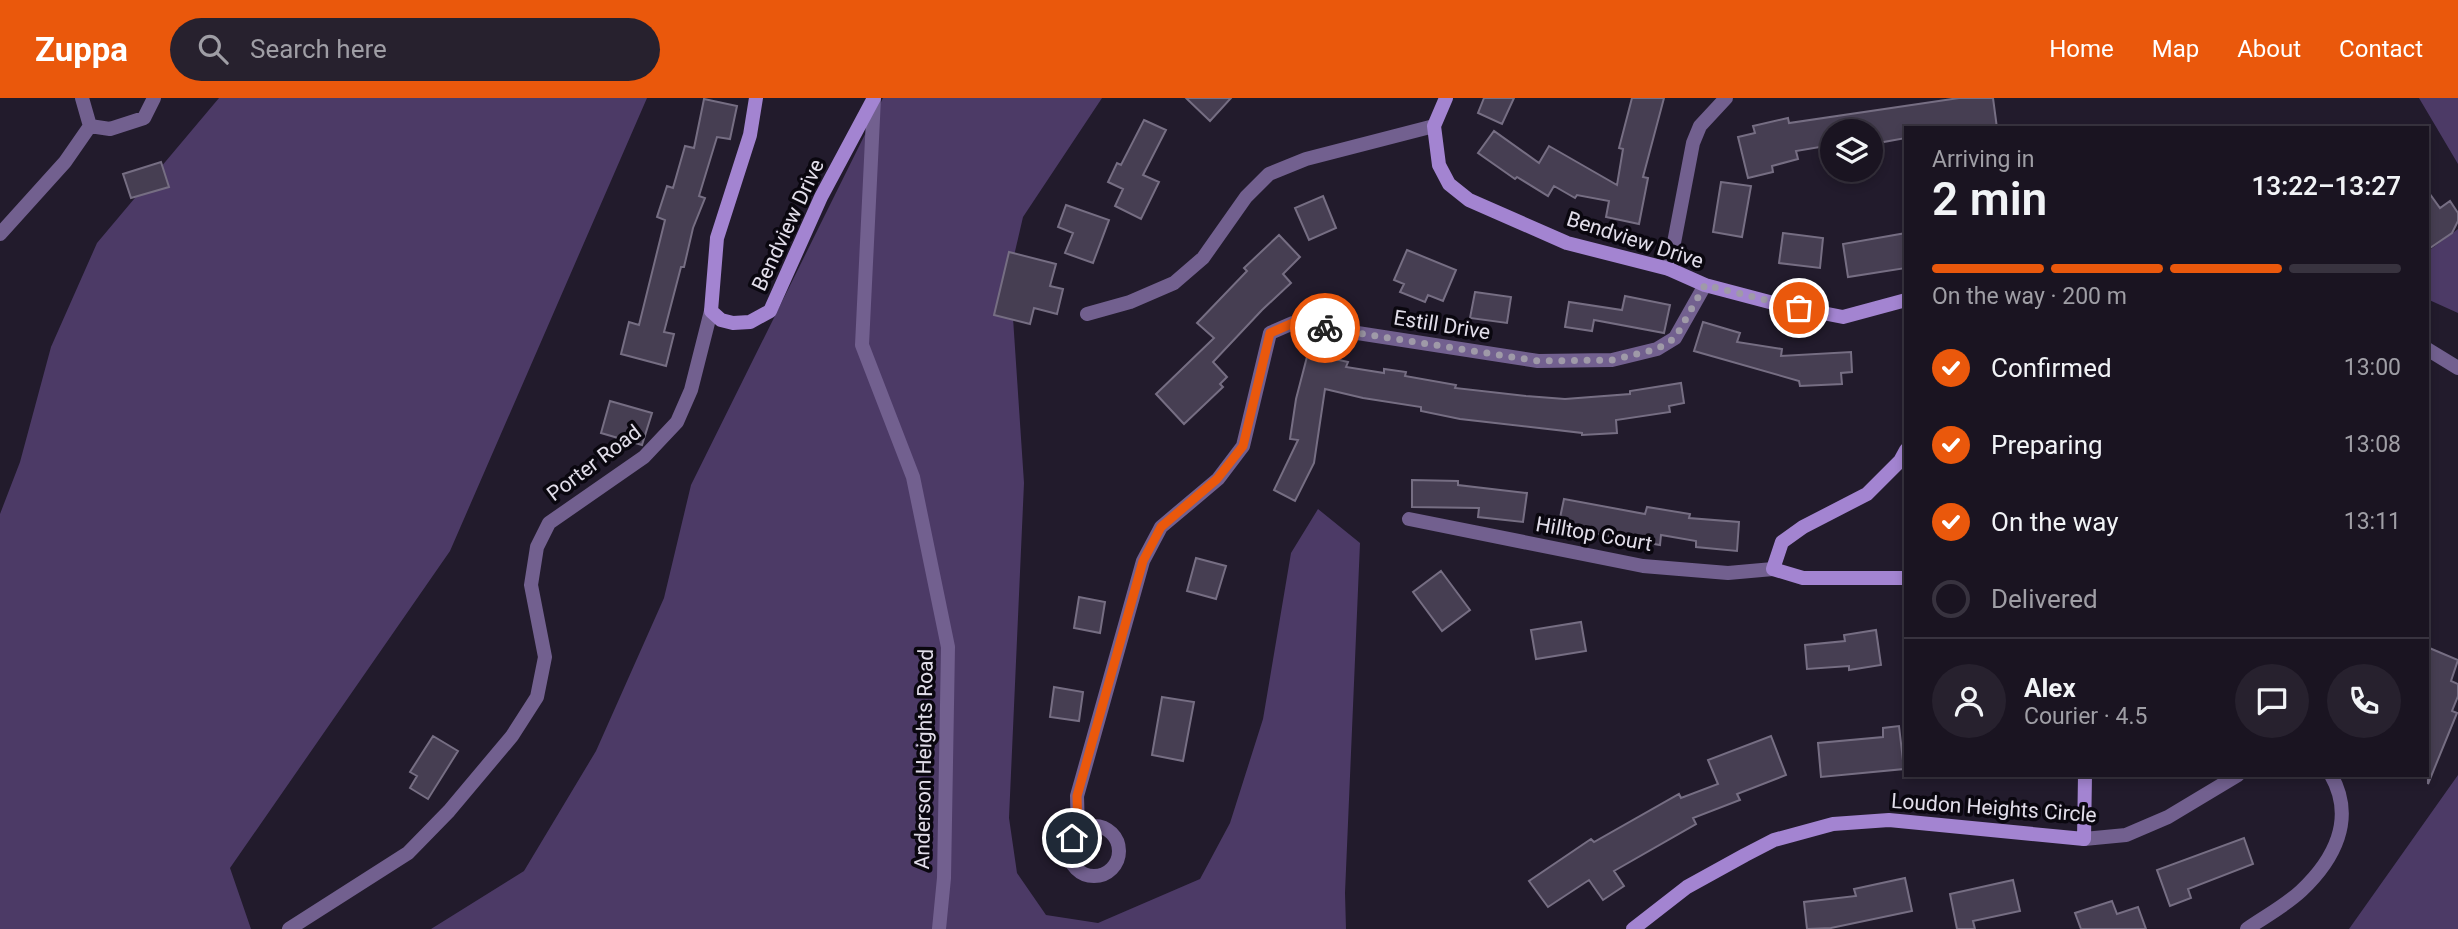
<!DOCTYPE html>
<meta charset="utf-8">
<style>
:root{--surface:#1a1421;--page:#27212e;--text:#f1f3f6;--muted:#9f9ea5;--line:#38333f;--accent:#ea580c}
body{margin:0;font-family:Roboto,sans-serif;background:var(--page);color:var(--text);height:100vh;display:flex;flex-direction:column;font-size:26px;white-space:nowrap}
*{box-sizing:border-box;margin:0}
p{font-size:23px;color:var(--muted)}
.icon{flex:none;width:38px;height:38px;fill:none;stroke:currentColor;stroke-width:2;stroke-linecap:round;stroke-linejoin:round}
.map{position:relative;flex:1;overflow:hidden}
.drawer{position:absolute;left:1904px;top:28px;width:525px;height:651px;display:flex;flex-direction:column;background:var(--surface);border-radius:0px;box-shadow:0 4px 10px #0003,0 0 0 2px var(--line)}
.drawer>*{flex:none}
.buttons{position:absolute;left:1820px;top:21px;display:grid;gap:14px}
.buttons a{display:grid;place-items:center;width:63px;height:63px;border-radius:50%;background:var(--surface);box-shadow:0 4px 10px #0003,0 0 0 2px var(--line);font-size:35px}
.pin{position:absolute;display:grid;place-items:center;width:60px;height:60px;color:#fff;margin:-30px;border:4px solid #fff;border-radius:50%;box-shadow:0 2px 7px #0007}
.courier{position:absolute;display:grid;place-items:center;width:70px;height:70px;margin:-35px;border:5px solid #ea580c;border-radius:50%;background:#fff;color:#222;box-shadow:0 2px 9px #0007}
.overview em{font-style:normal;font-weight:600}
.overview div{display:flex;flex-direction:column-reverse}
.overview{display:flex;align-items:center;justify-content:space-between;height:119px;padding:0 28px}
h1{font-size:46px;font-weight:600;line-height:52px}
.bar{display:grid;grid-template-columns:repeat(4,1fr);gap:10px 7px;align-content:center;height:84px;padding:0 28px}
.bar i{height:9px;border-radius:5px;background:var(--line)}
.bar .current{background:var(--accent)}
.bar p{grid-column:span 4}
.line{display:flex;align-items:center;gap:18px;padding:0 28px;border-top:2px solid var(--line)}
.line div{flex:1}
.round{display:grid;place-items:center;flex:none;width:74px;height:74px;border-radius:37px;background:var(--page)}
ol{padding:0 28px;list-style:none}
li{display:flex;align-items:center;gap:21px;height:77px}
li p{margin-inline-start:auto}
li .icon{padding:7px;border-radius:50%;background:var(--accent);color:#fff;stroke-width:4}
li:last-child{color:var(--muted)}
li i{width:38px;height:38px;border:4px solid var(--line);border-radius:50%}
header{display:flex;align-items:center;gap:42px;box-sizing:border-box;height:98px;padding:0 35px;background:var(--accent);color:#fff}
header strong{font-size:33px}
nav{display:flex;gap:38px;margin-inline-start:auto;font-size:24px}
.search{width:490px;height:63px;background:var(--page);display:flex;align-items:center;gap:18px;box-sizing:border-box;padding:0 24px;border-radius:38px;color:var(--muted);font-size:26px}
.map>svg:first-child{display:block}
.green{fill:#4c3a66}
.building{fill:#463e52;stroke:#766e83;stroke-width:2}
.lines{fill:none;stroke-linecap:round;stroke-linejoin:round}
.street{stroke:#72608f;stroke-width:14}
.secondary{stroke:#a384d1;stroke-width:14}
.done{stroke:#9f9aa8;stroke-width:7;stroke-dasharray:0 12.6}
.route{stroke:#ea580c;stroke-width:9}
.labels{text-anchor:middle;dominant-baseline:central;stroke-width:7;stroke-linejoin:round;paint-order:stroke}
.street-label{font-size:21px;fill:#e2deea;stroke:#0a070f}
</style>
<header>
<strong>Zuppa</strong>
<div class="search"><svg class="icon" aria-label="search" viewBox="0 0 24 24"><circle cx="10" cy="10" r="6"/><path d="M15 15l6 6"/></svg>Search here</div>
<nav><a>Home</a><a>Map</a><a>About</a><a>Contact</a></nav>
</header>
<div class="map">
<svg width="2458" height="831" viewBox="0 0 2458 831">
<rect width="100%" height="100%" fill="#221b2c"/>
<path class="green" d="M 219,0 L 647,0 L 450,453 L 230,770 L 251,831 L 0,831 L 0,416 L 20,364 L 51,249 L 97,145 Z
M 883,0 L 1102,0 L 1023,119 L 1010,175 L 1024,385 L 1009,720 L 1017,775 L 1046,817 L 1098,825 L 1200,781 L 1230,725 L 1263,621 L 1291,455 L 1318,411 L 1360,445 L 1345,795 L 1346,831 L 431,831 L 524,773 L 596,653 L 664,500 L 691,387 Z
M 2419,0 L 2458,0 L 2458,66 Z
M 2458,131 L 2458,215 L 2427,201 L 2427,154 Z
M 2458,677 L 2458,831 L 2349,831 Z"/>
<path class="building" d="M 1186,0 L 1231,0 L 1210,23 Z
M 1484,0 L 1514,0 L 1502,26 L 1478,15 Z
M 1632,0 L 1664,0 L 1643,79 L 1648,80 L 1639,126 L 1606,119 L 1609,103 L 1577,97 L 1575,100 L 1554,88 L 1548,98 L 1517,79 L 1515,81 L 1478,55 L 1494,33 L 1539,65 L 1549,48 L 1617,87 L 1623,51 L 1619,50 Z
M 1959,0 L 1993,0 L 1997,30 L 1906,30 L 1906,40 L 1878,45 L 1876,33 L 1832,33 L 1832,47 L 1796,53 L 1798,61 L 1772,68 L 1773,74 L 1748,80 L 1738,39 L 1755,35 L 1753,28 L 1788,20 L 1789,25 Z
M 704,1 L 737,8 L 730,41 L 717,39 L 699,98 L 705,100 L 693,130 L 684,169 L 681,169 L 664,234 L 674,236 L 666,268 L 621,256 L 629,224 L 639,227 L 665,122 L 657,119 L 667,88 L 673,90 L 685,48 L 694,50 Z
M 1144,22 L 1166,32 L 1143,77 L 1159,84 L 1141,121 L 1115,108 L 1123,91 L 1108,84 L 1117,65 L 1121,67 Z
M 161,64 L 169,89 L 131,100 L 123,76 Z
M 1721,84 L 1751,88 L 1742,139 L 1713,134 Z
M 2427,92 L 2440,110 L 2450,103 L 2458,115 L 2458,123 L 2452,135 L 2427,152 Z
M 1323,98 L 1336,130 L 1309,142 L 1295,110 Z
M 1066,107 L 1109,122 L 1093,165 L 1065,155 L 1073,135 L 1058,129 Z
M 1783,135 L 1823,140 L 1820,170 L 1779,165 Z
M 1906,135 L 1906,170 L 1848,179 L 1843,146 Z
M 1279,137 L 1300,159 L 1283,176 L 1291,185 L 1262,212 L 1213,264 L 1227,279 L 1220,286 L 1223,289 L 1184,326 L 1156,296 L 1214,240 L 1197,225 L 1247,173 L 1244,170 Z
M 1407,152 L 1456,172 L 1443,203 L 1428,197 L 1425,204 L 1400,194 L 1404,186 L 1394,182 Z
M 1009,154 L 1056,166 L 1050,188 L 1063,191 L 1057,216 L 1034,210 L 1030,226 L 994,217 Z
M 1475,194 L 1511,199 L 1507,225 L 1470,220 Z
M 1625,198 L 1670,207 L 1664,235 L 1594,222 L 1592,233 L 1565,229 L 1569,204 L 1622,212 Z
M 1703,224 L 1740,235 L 1737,244 L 1782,251 L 1781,258 L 1851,254 L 1852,274 L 1841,275 L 1842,286 L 1800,288 L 1799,283 L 1694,253 Z
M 1308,255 L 1348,264 L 1346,269 L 1384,275 L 1384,271 L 1406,274 L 1405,278 L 1456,287 L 1455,290 L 1526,298 L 1565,301 L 1630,296 L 1630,293 L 1681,285 L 1684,305 L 1669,308 L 1670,314 L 1616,322 L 1617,335 L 1582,337 L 1582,335 L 1460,321 L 1421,313 L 1421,309 L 1363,300 L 1325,291 L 1314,365 L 1295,403 L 1274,392 L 1298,342 L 1290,341 L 1296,301 Z
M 610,303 L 652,315 L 642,347 L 601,335 Z
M 1412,382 L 1458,383 L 1458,387 L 1527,395 L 1523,424 L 1478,419 L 1479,410 L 1412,409 Z
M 1564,401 L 1645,416 L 1647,409 L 1690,416 L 1689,420 L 1739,424 L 1737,453 L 1696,449 L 1696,443 L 1661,437 L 1660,447 L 1558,429 Z
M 1196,460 L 1226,468 L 1216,501 L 1187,493 Z
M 1441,473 L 1470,512 L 1442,533 L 1413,494 Z
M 1079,499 L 1105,504 L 1100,535 L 1074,530 Z
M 1581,524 L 1586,553 L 1536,561 L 1531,532 Z
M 1876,532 L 1881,567 L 1849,572 L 1849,568 L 1807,571 L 1805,547 L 1845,543 L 1844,537 Z
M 2427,549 L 2458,562 L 2451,583 L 2458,586 L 2458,598 L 2452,613 L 2457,615 L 2428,686 Z
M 1054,589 L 1083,594 L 1079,623 L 1050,619 Z
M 1162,599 L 1194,604 L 1183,663 L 1152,657 Z
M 1899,628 L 1904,671 L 1821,679 L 1818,645 L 1883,639 L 1883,630 Z
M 433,638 L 458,653 L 428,701 L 410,690 L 417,678 L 410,674 Z
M 1771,638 L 1786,677 L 1737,696 L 1740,702 L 1693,720 L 1696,726 L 1614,773 L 1624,788 L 1603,802 L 1589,782 L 1548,809 L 1529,783 L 1591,741 L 1594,744 L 1679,696 L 1681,700 L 1718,686 L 1708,662 Z
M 2244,740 L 2253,766 L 2188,791 L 2191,800 L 2170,808 L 2157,772 Z
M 1905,780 L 1912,813 L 1831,830 L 1807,831 L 1804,804 L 1856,798 L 1854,791 Z
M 2013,782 L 2020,813 L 1973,823 L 1975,831 L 1957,831 L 1950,796 Z
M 2112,803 L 2117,816 L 2138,809 L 2146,831 L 2081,831 L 2075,815 Z"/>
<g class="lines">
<path class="street" d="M 82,0 L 90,28
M 874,0 L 862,247 L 913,379 L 948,549 L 944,780 L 939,831
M 0,136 L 65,64 L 90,28 L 110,31 L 144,20 L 154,0
M 1669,171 L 1693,45 L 1700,28 L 1726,0
M 1087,216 L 1130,204 L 1174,185 L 1203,160 L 1246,99 L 1269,76 L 1306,61 L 1434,28
M 2427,251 L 2458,270
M 1409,421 L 1643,468 L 1728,475 L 1773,471
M1069 753a25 25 0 1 1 50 0a25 25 0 1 1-50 0Z
M 1078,733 L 1077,698 L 1143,463 L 1161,429 L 1218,381 L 1243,348 L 1270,235 L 1293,225 L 1538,263 L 1612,262 L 1657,251 L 1675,240 L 1705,187
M 2084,741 L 2126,737 L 2168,719 L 2238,677
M 289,831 L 408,755 L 449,713 L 512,638 L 537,599 L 545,559 L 531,487 L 537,449 L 549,425 L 644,359 L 677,324 L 691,292 L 711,213
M 2247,831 C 2264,819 2285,808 2301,793 C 2334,762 2356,721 2331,677"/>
<path class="secondary" d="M 756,0 L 750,37 L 717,140 L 711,213 L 721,222 L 733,225 L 750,224 L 770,213 L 821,99 L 874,0
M 1446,0 L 1434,28 L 1439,67 L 1449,86 L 1469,102 L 1567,145 L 1669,171 L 1705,187 L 1777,206 L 1843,219 L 1906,202
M 1906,352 L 1900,363 L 1867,396 L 1803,429 L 1782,444 L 1773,471 L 1803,480 L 1906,480
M 1633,831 L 1687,789 L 1745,757 L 1774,742 L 1833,726 L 1889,722 L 2084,741 L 2085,677"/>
</g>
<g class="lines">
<path class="done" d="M 1325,230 L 1538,263 L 1612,262 L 1657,251 L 1675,240 L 1705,187 L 1799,210"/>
<path class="route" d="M 1072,740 L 1078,733 L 1077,698 L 1143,463 L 1161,429 L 1217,381 L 1243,348 L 1270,235 L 1293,225 L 1325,230"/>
</g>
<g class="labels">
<g class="street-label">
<text transform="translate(788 127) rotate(-65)">Bendview Drive</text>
<text transform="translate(1635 142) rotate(18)">Bendview Drive</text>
<text transform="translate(1442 227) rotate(9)">Estill Drive</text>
<text transform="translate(594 365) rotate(-37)">Porter Road</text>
<text transform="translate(1594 436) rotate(10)">Hilltop Court</text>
<text transform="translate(924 661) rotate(-89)">Anderson Heights Road</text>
<text transform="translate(1994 710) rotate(4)">Loudon Heights Circle</text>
</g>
</g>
</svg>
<div class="buttons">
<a><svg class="icon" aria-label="layers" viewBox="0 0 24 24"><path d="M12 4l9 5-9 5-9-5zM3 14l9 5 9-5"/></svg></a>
</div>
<div class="pin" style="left:1799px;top:210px;background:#ea580c"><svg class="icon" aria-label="bag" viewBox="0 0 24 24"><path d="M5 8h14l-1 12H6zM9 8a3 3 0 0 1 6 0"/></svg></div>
<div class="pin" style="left:1072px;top:740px;background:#1f2937"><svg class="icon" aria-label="home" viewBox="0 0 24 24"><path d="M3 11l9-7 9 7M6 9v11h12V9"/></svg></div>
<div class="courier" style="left:1325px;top:230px"><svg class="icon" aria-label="bike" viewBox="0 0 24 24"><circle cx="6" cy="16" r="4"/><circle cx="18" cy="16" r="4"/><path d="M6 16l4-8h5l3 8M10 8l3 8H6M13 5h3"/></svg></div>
<section class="drawer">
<div class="overview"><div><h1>2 min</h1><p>Arriving in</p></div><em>13:22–13:27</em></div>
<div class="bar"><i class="current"></i><i class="current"></i><i class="current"></i><i></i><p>On the way · 200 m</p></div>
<ol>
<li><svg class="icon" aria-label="check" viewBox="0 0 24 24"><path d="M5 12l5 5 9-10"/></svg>Confirmed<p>13:00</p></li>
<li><svg class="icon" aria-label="check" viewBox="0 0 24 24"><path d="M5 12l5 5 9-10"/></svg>Preparing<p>13:08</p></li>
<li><svg class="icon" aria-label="check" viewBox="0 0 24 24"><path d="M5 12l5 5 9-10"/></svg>On the way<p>13:11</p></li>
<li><i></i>Delivered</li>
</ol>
<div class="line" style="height:126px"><a class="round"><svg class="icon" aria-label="person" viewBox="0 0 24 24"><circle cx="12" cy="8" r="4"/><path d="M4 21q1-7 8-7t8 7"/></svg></a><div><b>Alex</b><p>Courier · 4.5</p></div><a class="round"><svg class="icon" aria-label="chat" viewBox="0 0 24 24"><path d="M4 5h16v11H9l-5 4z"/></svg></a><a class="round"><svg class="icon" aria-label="phone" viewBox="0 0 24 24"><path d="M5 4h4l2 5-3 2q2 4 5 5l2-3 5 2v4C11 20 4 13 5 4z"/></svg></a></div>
</section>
</div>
